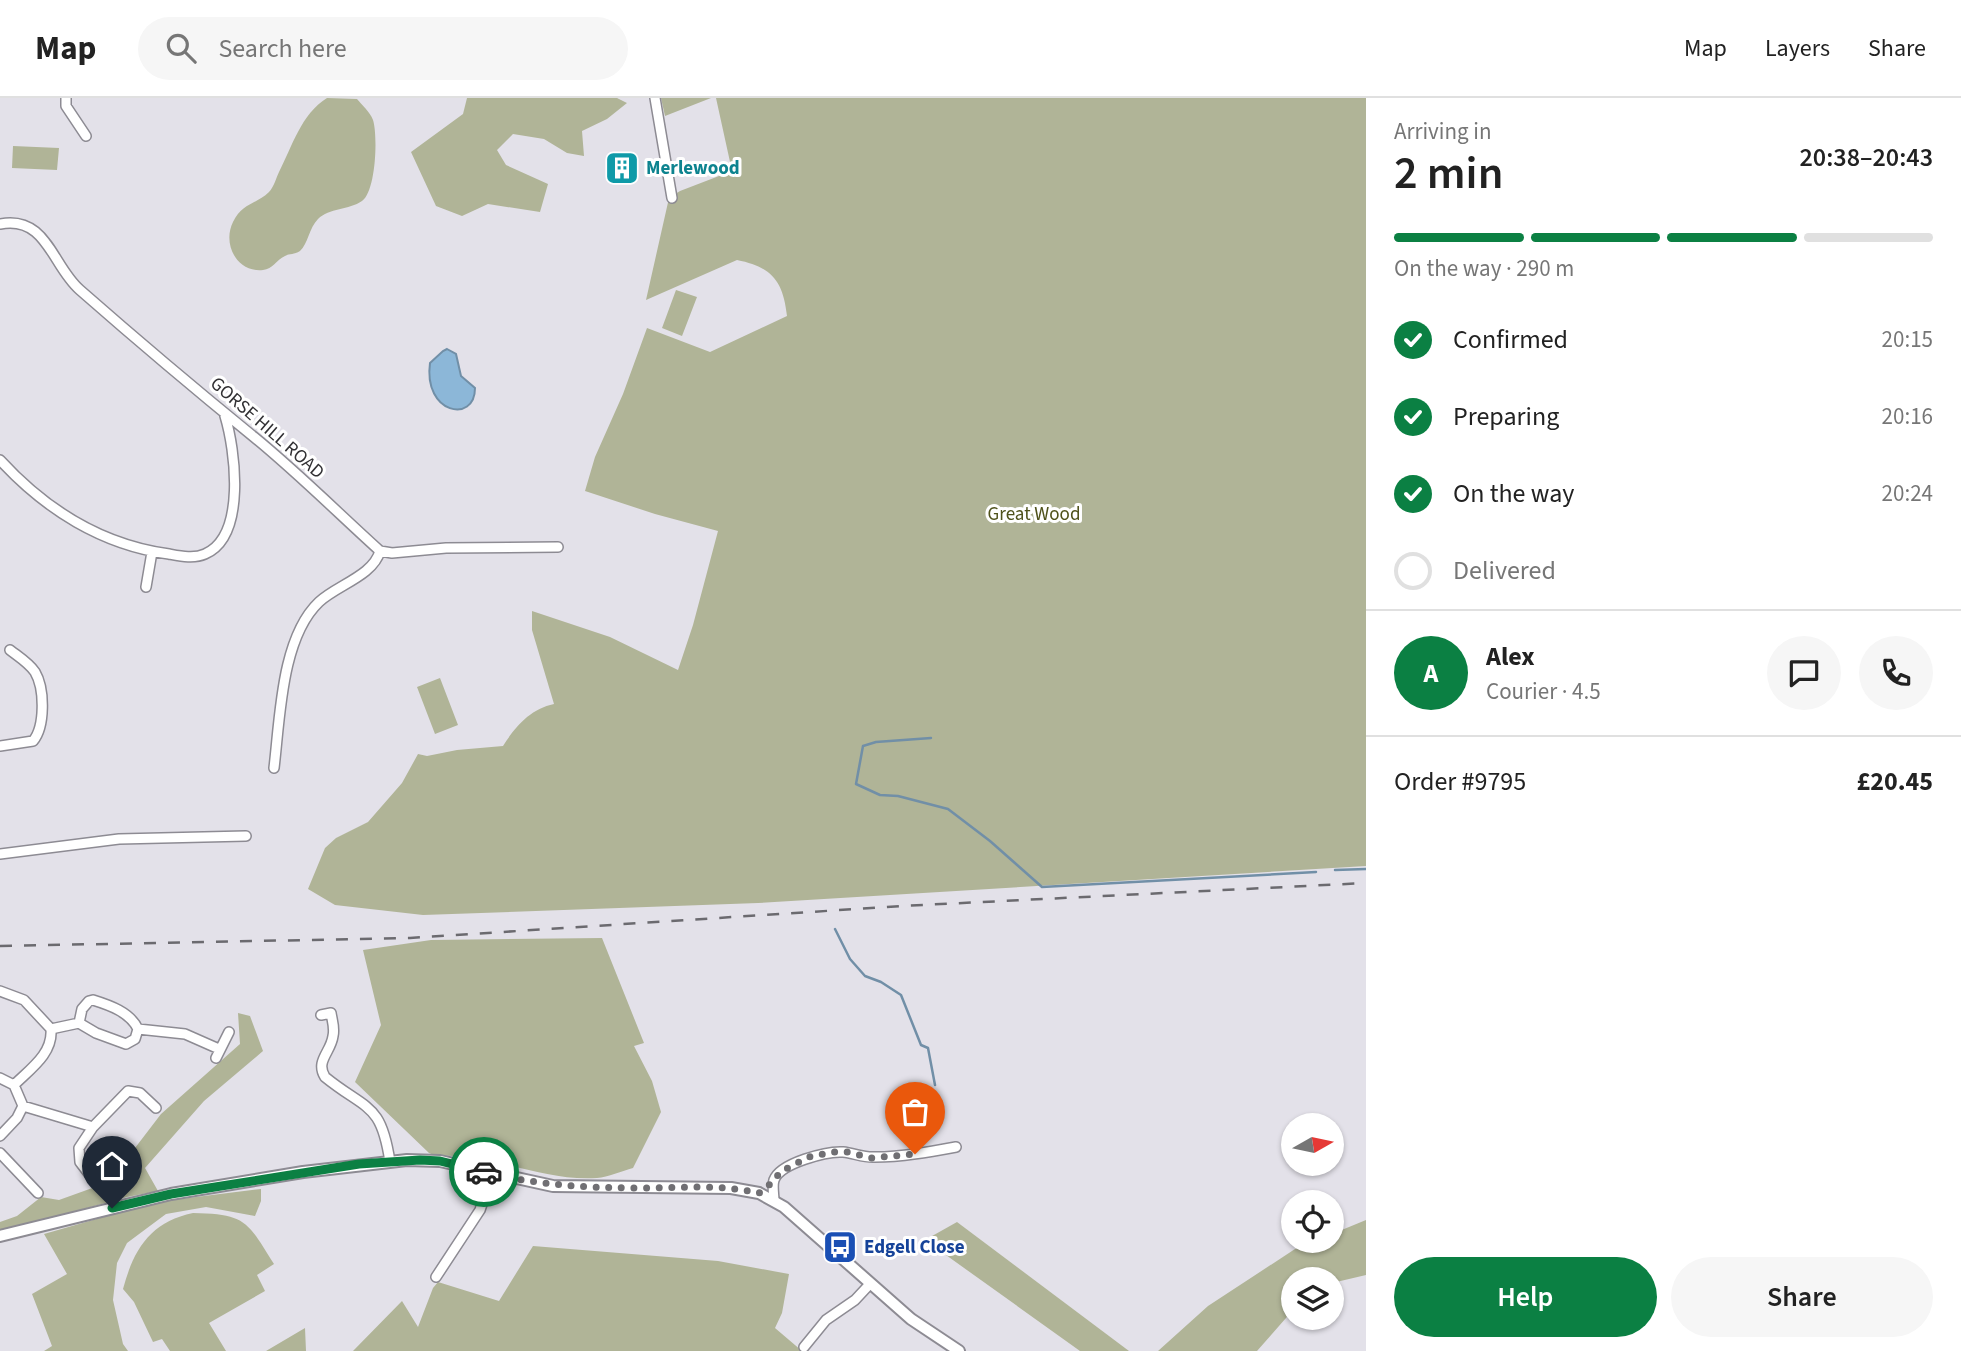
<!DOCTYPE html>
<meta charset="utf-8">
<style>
:root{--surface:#fff;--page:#f6f6f6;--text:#222;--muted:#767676;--line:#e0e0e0;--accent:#0b8043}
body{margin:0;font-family:"Source Sans 3",sans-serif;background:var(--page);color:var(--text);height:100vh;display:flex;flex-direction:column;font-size:26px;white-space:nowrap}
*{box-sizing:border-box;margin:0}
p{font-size:23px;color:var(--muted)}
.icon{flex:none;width:38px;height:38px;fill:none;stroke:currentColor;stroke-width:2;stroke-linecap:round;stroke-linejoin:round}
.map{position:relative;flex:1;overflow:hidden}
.details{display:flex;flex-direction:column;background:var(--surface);width:595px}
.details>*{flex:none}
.needle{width:46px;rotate:81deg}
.controls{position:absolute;left:1281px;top:1015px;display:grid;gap:14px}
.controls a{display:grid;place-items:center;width:63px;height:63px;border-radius:50%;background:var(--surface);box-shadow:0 2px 5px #0004;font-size:35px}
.pin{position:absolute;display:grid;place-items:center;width:60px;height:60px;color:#fff;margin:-72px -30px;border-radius:50% 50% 50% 0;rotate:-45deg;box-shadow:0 0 7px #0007}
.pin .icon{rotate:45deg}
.courier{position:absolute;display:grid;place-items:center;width:70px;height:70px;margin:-35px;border:5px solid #0b8043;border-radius:50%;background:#fff;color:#222;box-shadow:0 2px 9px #0007}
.summary em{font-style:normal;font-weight:600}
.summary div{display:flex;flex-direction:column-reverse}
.summary{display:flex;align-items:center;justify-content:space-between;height:119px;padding:0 28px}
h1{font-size:46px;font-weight:600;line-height:52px}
.bar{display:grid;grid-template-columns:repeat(4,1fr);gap:10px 7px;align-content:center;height:84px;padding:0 28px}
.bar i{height:9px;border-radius:5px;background:var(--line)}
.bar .current{background:var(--accent)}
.bar p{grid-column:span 4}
.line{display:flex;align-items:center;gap:18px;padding:0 28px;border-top:2px solid var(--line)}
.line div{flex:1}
.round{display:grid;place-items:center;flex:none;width:74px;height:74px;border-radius:37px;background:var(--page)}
ol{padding:0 28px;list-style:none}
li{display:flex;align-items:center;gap:21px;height:77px}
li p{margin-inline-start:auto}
li .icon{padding:7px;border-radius:50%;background:var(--accent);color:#fff;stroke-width:4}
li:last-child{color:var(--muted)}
li i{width:38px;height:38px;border:4px solid var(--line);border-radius:50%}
.primary-button{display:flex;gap:14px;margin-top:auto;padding:14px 28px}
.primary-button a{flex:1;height:80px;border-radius:42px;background:var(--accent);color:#fff;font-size:28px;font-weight:600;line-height:80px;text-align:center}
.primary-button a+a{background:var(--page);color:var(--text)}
header{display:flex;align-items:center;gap:42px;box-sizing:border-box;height:98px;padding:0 35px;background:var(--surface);border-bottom:2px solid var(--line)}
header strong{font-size:33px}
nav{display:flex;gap:38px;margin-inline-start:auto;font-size:24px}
.search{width:490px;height:63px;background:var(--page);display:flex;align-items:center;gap:18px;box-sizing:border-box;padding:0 24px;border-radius:38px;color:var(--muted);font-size:26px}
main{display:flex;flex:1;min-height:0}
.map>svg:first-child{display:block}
.green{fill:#b0b497}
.water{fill:#8cb7d8;stroke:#718fa7;stroke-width:2}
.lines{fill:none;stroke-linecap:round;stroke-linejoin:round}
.stream{stroke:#718fa7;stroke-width:2.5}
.minor-casing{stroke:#8d8b93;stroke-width:12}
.tertiary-casing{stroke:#8d8b93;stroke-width:14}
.minor{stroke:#fff;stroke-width:9}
.tertiary{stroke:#fff;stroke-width:10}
.rail{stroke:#6b6a6f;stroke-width:2.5;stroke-dasharray:12 12;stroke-linecap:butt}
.done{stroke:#706f73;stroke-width:7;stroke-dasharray:0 12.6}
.route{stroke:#0b8043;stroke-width:9}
.labels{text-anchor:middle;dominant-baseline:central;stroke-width:6;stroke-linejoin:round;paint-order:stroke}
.culture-label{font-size:19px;font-weight:bold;fill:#0d838f;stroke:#fff;text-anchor:start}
.street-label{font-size:19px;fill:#323134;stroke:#fff}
.park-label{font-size:19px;fill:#4f521b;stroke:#fff}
.transit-label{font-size:19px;font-weight:bold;fill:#164399;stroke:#fff;text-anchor:start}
</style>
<header>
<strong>Map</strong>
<div class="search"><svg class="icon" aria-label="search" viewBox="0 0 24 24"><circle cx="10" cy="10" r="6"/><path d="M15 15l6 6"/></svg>Search here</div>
<nav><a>Map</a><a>Layers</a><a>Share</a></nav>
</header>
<main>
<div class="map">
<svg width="1366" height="1253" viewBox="0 0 1366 1253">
<rect width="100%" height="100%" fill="#e3e1e9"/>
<path class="green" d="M 327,0 L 357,1 C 362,7 370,14 373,22 C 378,38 376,93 362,103 C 349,112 329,110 318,121 C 309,130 308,146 300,153 C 294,157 290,155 285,158 C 276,162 273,171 263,172 C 237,175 222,146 233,124 C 242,105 257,106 269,94 C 274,89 276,80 279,74 C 292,49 301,16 327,0 Z
M 467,0 L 617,0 L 627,5 L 607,21 L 582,33 L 584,58 L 567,55 L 544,41 L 513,36 L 497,52 L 506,67 L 548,86 L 540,114 L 488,106 L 462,118 L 436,108 L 411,54 L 463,16 Z
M 661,0 L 711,0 L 665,18 Z
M 716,0 L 1366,0 L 1366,768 L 758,805 L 423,817 L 335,807 L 308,791 L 325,750 L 336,740 L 368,724 L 402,685 L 418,656 L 427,658 L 457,652 L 503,648 C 515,629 530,611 554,606 L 532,532 L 532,513 L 610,539 L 678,572 L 693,527 L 718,433 L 655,416 L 585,393 L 595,359 L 623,296 L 647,230 L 710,254 L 787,218 C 783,183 772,169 737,162 L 646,202 L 669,100 L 680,93 L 732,73 Z
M 13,48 L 59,50 L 57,72 L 12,70 Z
M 676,192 L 697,199 L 682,238 L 662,230 Z
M 440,580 L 458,627 L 435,636 L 417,589 Z
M 602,840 L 644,945 L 634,948 L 652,983 L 661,1014 L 633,1070 C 622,1073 608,1079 597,1080 C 543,1084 490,1054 436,1058 L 429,1055 L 355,984 L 381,927 L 363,852 L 431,842 Z
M 238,915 L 250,918 L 263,953 L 204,1003 L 145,1070 L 158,1093 L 127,1099 L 0,1134 L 0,1124 L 17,1118 L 41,1099 L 59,1102 L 109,1084 L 161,1016 L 240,946 Z
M 261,1091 L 261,1103 L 255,1118 L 206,1109 L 166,1116 L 127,1145 L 117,1165 L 113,1202 L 123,1246 L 128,1253 L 44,1253 L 52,1248 L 32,1196 L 67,1176 L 44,1136 L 156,1104 Z
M 193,1115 C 246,1116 247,1123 274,1166 L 257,1177 L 265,1193 L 209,1225 L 226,1253 L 170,1253 L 162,1241 L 153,1244 L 134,1204 L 123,1191 C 134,1150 151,1124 193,1115 Z
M 1366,1122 L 1366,1177 L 1332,1185 L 1332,1181 L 1293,1181 L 1293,1212 L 1257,1253 L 1158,1253 L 1208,1208 L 1295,1151 L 1316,1143 L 1332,1143 L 1332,1136 Z
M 957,1124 L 1129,1253 L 1080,1253 L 925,1142 Z
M 533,1148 L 718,1163 L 789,1176 L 782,1215 L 775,1230 L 802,1253 L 353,1253 L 402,1203 L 418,1229 L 433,1190 L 438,1184 L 499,1203 Z
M 305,1230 L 306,1253 L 266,1253 Z"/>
<path class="water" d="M 447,251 L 456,256 L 461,278 L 475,290 C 475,326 423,316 430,265 L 443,253 Z"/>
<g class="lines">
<path class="stream" d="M 931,640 L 876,644 L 863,648 L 856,686 L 880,697 L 898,698 L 948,711 L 990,743 L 1042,789 L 1316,774
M 1335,772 L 1366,771
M 835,831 L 850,861 L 865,878 L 881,884 L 901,897 L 921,947 L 928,950 L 935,987"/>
<g class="minor-casing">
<path id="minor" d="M 66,0 L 66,8 L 86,38
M 655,0 L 672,100
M 0,126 C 47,117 52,168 80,192 C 137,242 195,291 254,339 C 298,375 338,415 380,453 L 392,455 L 446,450 L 558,449
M 0,362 C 45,411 102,447 169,456 C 180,458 194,461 205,456 C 247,438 235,351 225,318
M 146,489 L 152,454
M 0,648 L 33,643 C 45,629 45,591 35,574 C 29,565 19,559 10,552
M 274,670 C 280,621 281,540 319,504 C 337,487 373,478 380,453
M 0,756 L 119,741 L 246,738
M 0,893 L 24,902 L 51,931 C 53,956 30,971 14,987
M 321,917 L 331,915 C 332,922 335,930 333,938 C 331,954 315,963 325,979 C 367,1013 381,1004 390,1064
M 79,925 L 96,935 L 126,946 L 135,941 L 138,931
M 51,931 L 79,925 L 82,911 L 89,903 L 93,902 C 109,907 130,914 138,931 L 185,936 L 219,951
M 216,960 L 229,934
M 0,980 L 14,987 L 23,1008 L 17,1020 L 0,1038
M 23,1008 L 93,1029
M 0,1055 L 38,1095
M 93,1081 L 80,1064 L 79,1050 L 93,1029 L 128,993 L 140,995 L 156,1010
M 774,1103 C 774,1097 772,1088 774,1082 C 780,1065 827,1053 843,1054 C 854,1055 864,1060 875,1059 C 902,1059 929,1054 956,1049
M 436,1179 L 480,1112 L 492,1076
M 804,1249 L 826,1222 L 855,1202 L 869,1187"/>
</g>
<g class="tertiary-casing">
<path id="tertiary" d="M 0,1138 L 171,1096 L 303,1074 L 407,1062 L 440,1063 L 553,1088 L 731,1090 L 759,1095 L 784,1109 L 911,1221 L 959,1253"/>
</g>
<use href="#minor" class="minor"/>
<use href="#tertiary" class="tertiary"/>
<path class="rail" d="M 0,848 L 410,840 L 902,808 L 1366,785"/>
</g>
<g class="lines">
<path class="done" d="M 484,1074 C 537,1087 586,1090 640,1090 C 680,1090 720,1086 759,1095 L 774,1083 L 780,1074 L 809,1059 L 834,1054 L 847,1054 L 872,1060 L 915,1056"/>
<path class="route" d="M 112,1110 L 171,1096 L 359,1066 L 420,1062 L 440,1063 L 484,1074"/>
</g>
<defs>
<g id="building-square" transform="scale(1.75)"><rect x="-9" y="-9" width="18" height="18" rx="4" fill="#0f9aa8" stroke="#fff"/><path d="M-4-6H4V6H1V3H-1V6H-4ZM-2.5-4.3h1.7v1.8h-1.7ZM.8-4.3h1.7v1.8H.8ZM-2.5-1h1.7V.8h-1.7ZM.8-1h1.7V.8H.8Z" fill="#fff"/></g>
<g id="bus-square" transform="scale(1.75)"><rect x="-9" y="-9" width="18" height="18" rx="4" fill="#1a4fb4" stroke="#fff"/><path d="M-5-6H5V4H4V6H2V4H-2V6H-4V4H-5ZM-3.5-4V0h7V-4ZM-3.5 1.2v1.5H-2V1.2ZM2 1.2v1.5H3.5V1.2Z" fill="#fff"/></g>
</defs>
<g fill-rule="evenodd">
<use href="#building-square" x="622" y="70"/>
<use href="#bus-square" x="840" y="1149"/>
</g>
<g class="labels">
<g class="culture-label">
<text x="646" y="70">Merlewood</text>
</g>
<g class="street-label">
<text transform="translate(267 330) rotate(41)">GORSE HILL ROAD</text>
</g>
<g class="park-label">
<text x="1034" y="416">Great Wood</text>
</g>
<g class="transit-label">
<text x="864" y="1149">Edgell Close</text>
</g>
</g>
</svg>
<div class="controls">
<a><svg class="needle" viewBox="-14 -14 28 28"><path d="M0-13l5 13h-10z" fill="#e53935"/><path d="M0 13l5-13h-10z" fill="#767676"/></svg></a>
<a><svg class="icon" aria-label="locate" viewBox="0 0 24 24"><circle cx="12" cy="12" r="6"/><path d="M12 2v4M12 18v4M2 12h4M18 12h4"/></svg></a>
<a><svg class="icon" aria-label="layers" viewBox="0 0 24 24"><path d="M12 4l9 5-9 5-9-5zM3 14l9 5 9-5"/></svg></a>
</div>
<div class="pin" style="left:915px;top:1056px;background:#ea580c"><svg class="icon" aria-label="bag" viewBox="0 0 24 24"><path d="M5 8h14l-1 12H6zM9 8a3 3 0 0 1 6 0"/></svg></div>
<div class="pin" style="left:112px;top:1110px;background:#1f2937"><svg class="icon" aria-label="home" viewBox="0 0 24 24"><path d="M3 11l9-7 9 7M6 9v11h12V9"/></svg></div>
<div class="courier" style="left:484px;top:1074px"><svg class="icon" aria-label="car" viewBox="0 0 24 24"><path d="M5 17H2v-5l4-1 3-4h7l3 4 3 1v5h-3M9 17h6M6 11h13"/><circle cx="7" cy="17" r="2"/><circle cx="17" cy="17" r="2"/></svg></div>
</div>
<section class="details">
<div class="summary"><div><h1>2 min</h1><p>Arriving in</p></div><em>20:38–20:43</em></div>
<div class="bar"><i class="current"></i><i class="current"></i><i class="current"></i><i></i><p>On the way · 290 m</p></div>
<ol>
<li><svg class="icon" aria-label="check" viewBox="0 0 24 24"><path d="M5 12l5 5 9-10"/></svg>Confirmed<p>20:15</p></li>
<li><svg class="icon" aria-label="check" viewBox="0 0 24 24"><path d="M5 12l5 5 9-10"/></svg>Preparing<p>20:16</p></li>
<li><svg class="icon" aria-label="check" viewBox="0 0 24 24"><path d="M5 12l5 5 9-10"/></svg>On the way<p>20:24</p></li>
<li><i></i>Delivered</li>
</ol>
<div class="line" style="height:126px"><b class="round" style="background:var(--accent);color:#fff">A</b><div><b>Alex</b><p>Courier · 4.5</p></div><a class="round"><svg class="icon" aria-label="chat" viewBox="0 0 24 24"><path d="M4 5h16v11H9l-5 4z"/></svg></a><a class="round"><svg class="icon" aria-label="phone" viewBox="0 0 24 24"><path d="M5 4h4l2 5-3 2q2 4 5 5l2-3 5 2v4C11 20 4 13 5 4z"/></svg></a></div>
<div class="line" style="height:91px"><div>Order #9795</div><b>£20.45</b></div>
<div class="primary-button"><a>Help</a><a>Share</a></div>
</section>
</main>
